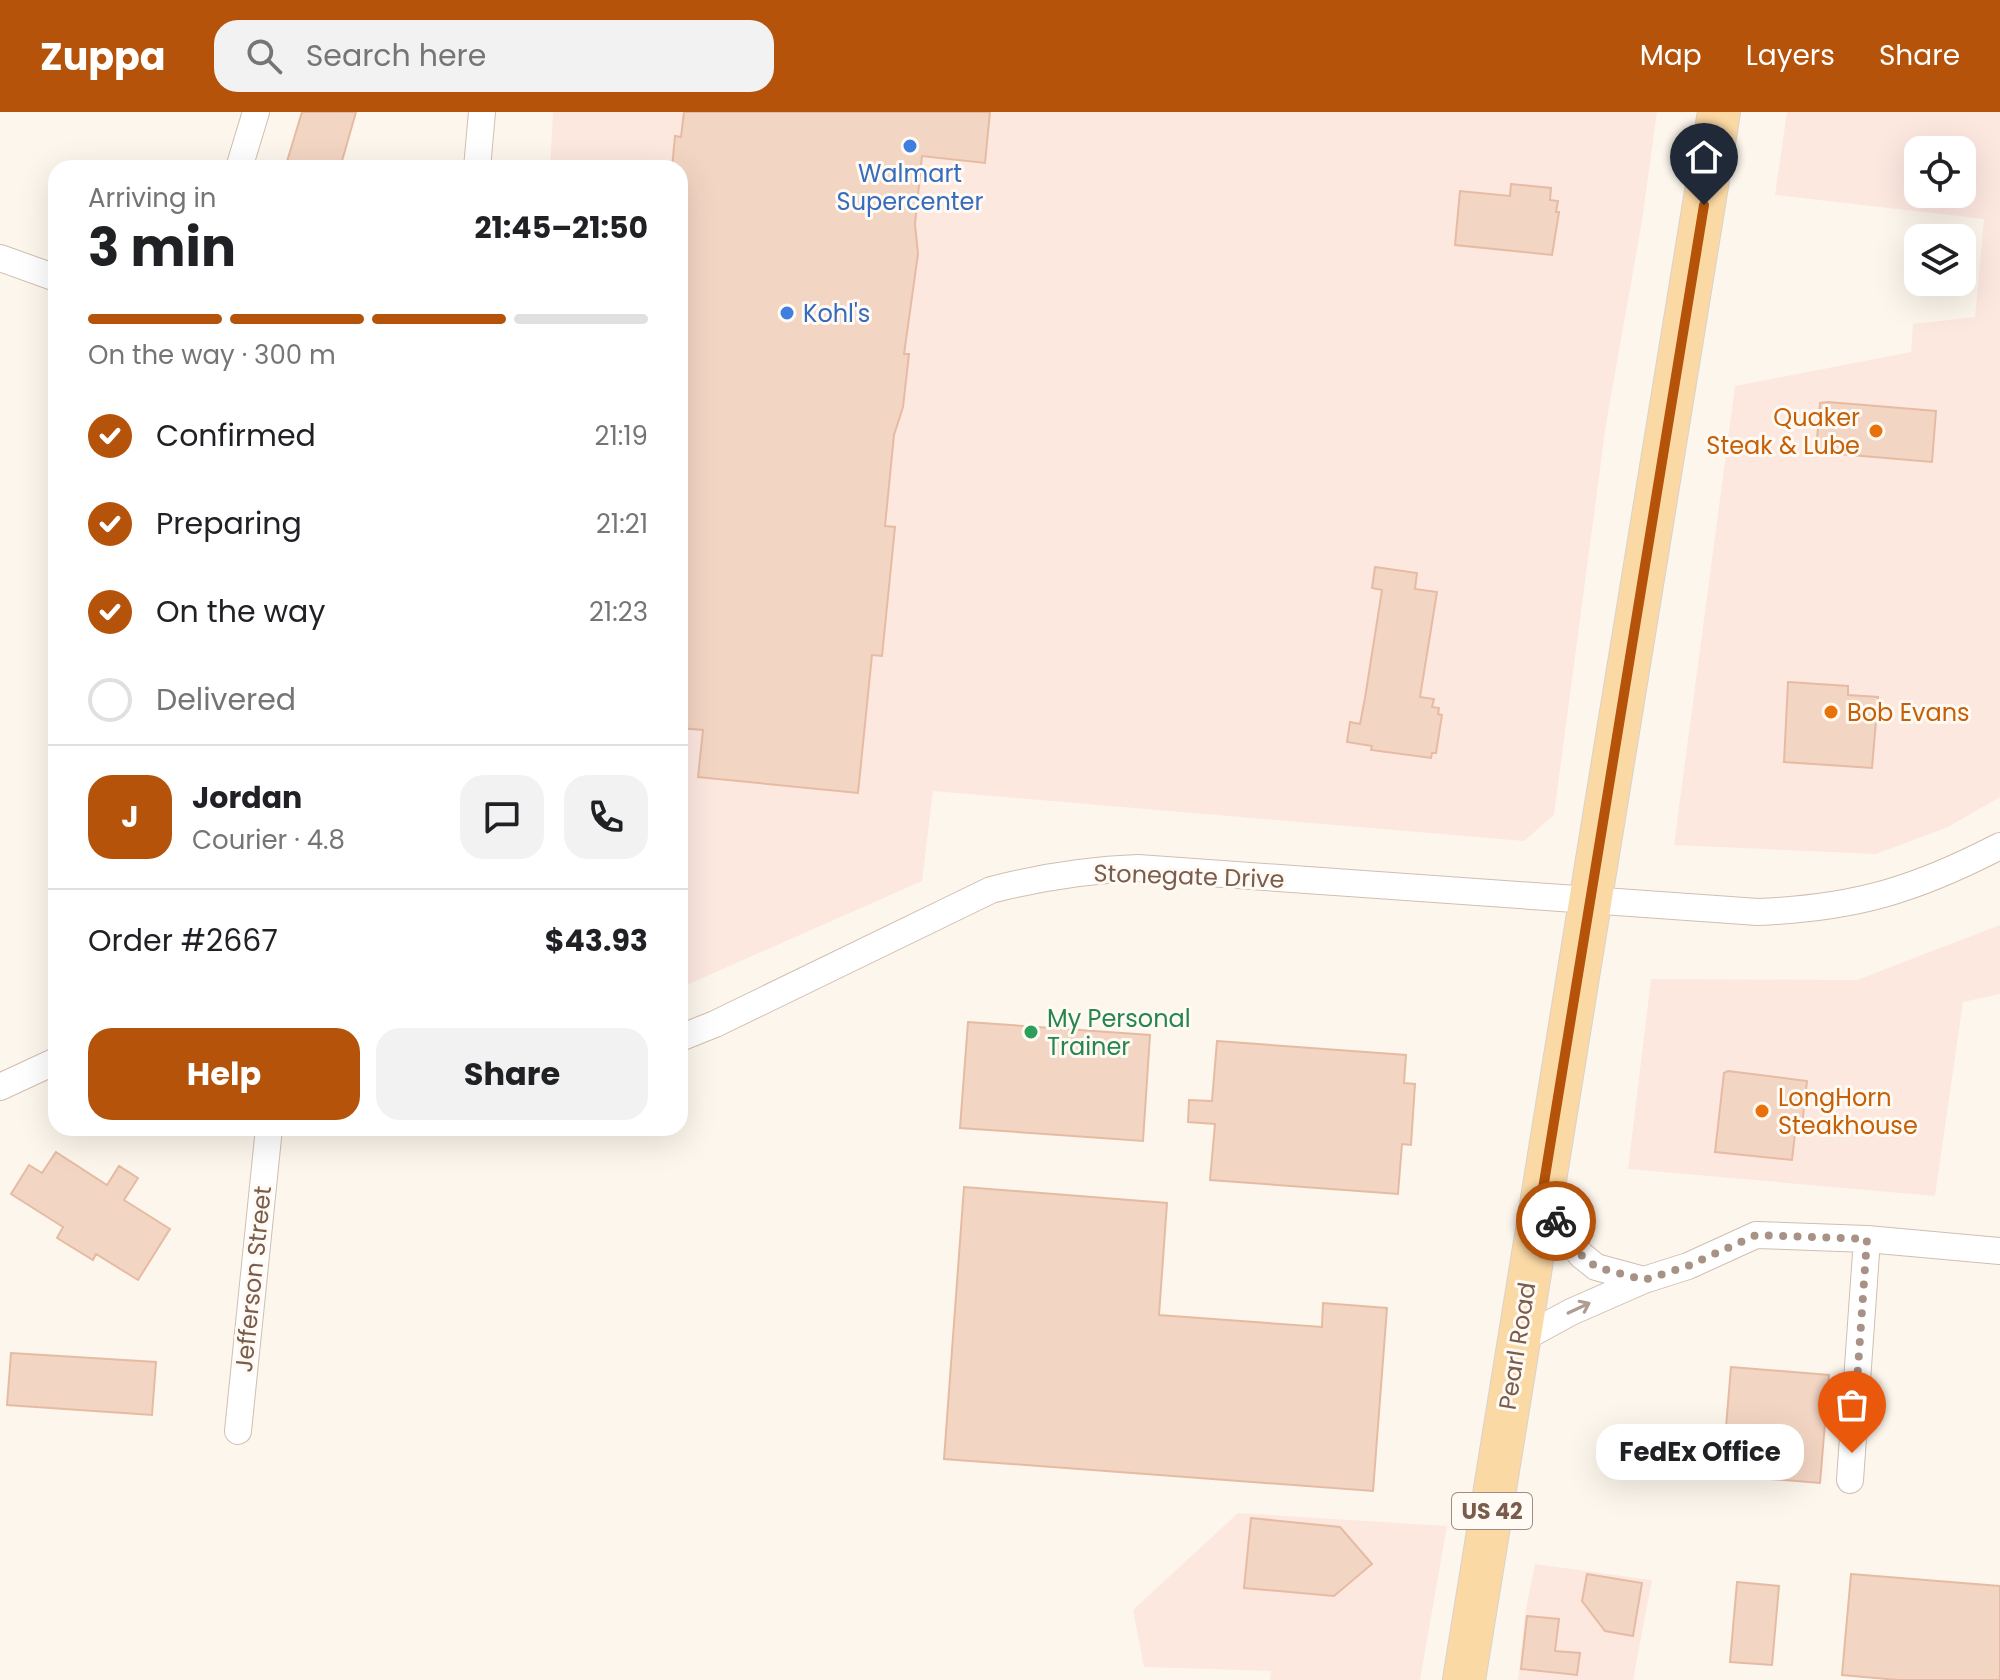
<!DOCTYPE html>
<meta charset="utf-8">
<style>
:root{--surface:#fff;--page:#f2f2f2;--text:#202124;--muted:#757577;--line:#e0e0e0;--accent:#b45309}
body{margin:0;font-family:Poppins,sans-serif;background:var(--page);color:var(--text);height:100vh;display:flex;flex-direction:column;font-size:30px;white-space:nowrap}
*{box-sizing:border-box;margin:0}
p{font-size:26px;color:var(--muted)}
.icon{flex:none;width:44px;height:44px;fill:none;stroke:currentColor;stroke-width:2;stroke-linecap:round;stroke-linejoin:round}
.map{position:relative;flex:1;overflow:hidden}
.side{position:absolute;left:48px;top:48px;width:640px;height:976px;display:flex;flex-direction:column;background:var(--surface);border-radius:24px;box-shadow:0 8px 32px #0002}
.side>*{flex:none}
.tools{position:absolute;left:1904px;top:24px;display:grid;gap:16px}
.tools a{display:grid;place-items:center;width:72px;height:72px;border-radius:16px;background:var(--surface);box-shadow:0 8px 32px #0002;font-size:40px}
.pin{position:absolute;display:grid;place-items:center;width:68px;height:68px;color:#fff;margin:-82px -34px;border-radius:50% 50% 50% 0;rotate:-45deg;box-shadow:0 0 8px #0007}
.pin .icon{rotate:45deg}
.courier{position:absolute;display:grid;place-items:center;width:80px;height:80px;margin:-40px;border:6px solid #b45309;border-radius:50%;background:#fff;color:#222;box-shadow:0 2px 10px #0007}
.bubble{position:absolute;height:56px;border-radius:24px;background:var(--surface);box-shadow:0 8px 32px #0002;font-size:26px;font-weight:700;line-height:56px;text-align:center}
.head em{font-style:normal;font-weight:700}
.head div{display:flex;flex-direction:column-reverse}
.head{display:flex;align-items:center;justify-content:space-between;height:136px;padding:0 40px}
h1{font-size:52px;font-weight:700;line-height:60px}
.bar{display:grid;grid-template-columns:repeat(4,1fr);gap:12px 8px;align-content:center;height:96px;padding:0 40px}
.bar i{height:10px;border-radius:6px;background:var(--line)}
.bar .selected{background:var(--accent)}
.bar p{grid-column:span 4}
.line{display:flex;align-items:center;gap:20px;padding:0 40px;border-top:2px solid var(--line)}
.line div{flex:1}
.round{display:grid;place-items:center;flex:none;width:84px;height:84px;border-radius:24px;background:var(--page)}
ol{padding:0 40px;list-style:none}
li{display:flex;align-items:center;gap:24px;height:88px}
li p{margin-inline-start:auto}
li .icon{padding:8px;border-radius:50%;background:var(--accent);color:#fff;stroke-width:4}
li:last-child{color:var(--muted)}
li i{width:44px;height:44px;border:4px solid var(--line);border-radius:50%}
.primary-button{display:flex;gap:16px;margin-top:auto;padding:16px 40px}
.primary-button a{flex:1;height:92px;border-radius:24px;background:var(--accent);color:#fff;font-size:32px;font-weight:700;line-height:92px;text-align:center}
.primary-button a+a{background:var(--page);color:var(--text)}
header{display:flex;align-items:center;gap:48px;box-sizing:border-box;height:112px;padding:0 40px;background:var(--accent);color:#fff}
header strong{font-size:38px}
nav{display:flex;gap:44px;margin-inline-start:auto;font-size:28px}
.search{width:560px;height:72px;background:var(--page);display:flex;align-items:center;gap:20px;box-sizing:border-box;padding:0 28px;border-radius:24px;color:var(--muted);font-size:30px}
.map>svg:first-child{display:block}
.commercial{fill:#fde8e0;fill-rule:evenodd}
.building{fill:#f3d5c3;stroke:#e6bba3;stroke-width:2}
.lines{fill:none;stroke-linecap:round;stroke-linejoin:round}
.street-casing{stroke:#d1beb0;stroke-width:28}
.primary-casing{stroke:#dad1cd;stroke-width:44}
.street{stroke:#fff;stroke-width:26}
.primary{stroke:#fbd9a5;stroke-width:42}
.oneway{stroke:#af9d94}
.done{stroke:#a89285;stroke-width:8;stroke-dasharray:0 14.4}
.route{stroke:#b45309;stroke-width:10}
.shop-dot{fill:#3f7fe0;stroke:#fffaf3;stroke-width:3}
.food-dot{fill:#e8710a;stroke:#fffaf3;stroke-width:3}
.leisure-dot{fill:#2e9e5b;stroke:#fffaf3;stroke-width:3}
.labels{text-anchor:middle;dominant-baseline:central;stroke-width:6;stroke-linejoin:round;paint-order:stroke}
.shield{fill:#fffaf3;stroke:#a28b7f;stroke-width:2}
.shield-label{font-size:22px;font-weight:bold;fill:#7a5c4d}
.shop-label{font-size:24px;fill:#366cbe;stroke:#fffaf3}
.food-label{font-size:24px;fill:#c56008;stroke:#fffaf3;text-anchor:start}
.street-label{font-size:24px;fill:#7a5c4d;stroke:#fffaf3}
.leisure-label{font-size:24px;fill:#27864d;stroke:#fffaf3;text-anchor:start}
</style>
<header>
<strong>Zuppa</strong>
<div class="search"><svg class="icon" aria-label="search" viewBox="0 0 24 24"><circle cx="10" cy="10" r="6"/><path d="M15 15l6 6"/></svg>Search here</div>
<nav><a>Map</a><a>Layers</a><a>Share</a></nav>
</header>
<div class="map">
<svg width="2000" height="1568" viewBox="0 0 2000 1568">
<rect width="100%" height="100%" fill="#fdf6ec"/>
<path class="commercial" d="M 553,0 L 1657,0 L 1642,109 L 1606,312 L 1554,703 L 1524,729 L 933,679 L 922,769 L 680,876 L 680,56 L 550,56 Z
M 1787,0 L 2000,0 L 2000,685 L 1948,715 L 1876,742 L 1674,733 L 1735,274 L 1911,240 L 1913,212 L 1975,205 L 1984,107 L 1775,83 ZM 1918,38 L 1962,38 L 1962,82 L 1918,82 Z
M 2000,813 L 2000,882 L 1963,890 L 1935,1084 L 1628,1057 L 1651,867 L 1857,868 Z
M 1238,1401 L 1447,1414 L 1420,1568 L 1270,1568 L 1271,1559 L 1144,1555 L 1133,1498 Z
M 1535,1452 L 1652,1468 L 1633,1568 L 1518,1568 L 1525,1502 Z"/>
<path class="building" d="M 302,0 L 356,0 L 340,56 L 285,56 Z
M 684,0 L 990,0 L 985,51 L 922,44 L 915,112 L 918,142 L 904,242 L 909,242 L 903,295 L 894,323 L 885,414 L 895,415 L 882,544 L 872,543 L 858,681 L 698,665 L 703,618 L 680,616 L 680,56 L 672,56 L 675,24 L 681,25 Z
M 1511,72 L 1551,76 L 1550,88 L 1558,89 L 1556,100 L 1559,100 L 1552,143 L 1455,133 L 1460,79 L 1510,84 Z
M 1828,290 L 1936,299 L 1932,350 L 1816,340 L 1820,291 Z
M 1375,455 L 1417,461 L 1415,477 L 1437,480 L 1420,585 L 1434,587 L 1432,595 L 1439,596 L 1438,602 L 1442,603 L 1436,641 L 1432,641 L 1431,646 L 1371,638 L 1372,634 L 1347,630 L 1350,610 L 1360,612 L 1365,586 L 1382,478 L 1372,476 Z
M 1788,570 L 1848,574 L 1848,583 L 1878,585 L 1872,656 L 1784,650 Z
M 968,910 L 1150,923 L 1143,1029 L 960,1016 Z
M 1217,929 L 1406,943 L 1404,971 L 1415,972 L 1411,1033 L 1402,1032 L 1398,1082 L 1210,1068 L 1215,1012 L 1188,1010 L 1189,988 L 1212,989 Z
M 1728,959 L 1807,969 L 1802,1013 L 1796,1013 L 1792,1048 L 1715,1040 L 1724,961 Z
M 56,1040 L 107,1073 L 119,1054 L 138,1066 L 124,1088 L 170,1117 L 138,1168 L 96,1142 L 93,1148 L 57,1126 L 63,1115 L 11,1082 L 29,1053 L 42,1061 Z
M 964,1075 L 1167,1091 L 1159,1203 L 1322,1215 L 1323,1191 L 1387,1196 L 1373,1379 L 944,1347 Z
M 11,1241 L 156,1250 L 152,1303 L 7,1293 Z
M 1731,1255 L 1829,1263 L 1820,1371 L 1722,1363 Z
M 1251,1406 L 1340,1415 L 1372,1452 L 1334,1484 L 1244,1476 Z
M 1587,1462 L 1642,1471 L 1633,1524 L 1605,1519 L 1582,1489 Z
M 1851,1462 L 2000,1474 L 2000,1568 L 1898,1568 L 1842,1563 Z
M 1737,1470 L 1779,1474 L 1772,1553 L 1730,1550 Z
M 1527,1504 L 1559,1507 L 1555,1539 L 1580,1541 L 1577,1563 L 1521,1557 Z"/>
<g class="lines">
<g class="street-casing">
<path id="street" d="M 239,56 L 256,0
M 477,56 L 482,0
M 0,146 L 56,166
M 680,926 L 715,912 L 991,778 C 1041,765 1087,758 1138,756 L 1758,800 C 1855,796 1915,778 2000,734
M 0,975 L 56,949
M 1541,1089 L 1581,1143 L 1596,1155 L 1644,1168
M 1516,1230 L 1571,1200 L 1644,1168 L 1688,1154 L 1756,1123 L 1867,1127 L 2000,1139
M 238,1319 L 269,1016
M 1850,1368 L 1867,1127"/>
</g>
<g class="primary-casing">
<path id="primary" d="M 1464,1568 C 1548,1045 1634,523 1719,0"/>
</g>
<use href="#street" class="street"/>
<use href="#primary" class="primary"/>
</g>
<defs><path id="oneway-shaft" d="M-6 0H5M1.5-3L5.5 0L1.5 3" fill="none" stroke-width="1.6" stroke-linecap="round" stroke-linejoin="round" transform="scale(2)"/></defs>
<use class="oneway" href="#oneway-shaft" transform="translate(1579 1196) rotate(-25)"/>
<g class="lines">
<path class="done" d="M 1556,1109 L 1581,1143 L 1596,1155 L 1644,1168 L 1688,1154 L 1756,1123 L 1867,1127 L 1852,1341"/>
<path class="route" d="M 1556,1109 L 1541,1089 L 1704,93"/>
</g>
<g class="shop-dot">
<circle cx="910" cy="34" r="8"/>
<circle cx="787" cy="201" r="8"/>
</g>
<g class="food-dot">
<circle cx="1876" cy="319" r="8"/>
<circle cx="1831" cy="600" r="8"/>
<circle cx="1762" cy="999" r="8"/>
</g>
<circle class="leisure-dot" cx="1031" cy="920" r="8"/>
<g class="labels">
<rect class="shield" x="1452" y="1381" width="80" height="36" rx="6"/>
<g class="shield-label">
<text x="1492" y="1399">US 42</text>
</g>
<g class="shop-label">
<text x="910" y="61">Walmart<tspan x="910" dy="28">Supercenter</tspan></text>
<text x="803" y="201" text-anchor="start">Kohl's</text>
</g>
<g class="food-label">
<text x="1860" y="305" text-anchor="end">Quaker<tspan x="1860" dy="28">Steak &amp; Lube</tspan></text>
<text x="1847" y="600">Bob Evans</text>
<text x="1778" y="985">LongHorn<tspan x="1778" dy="28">Steakhouse</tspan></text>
</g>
<g class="street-label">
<text transform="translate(1189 764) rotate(2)">Stonegate Drive</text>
<text transform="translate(253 1167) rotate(-84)">Jefferson Street</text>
<text transform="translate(1517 1234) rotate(-81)">Pearl Road</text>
</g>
<g class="leisure-label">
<text x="1047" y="906">My Personal<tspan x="1047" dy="28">Trainer</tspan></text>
</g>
</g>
</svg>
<div class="tools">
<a><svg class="icon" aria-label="locate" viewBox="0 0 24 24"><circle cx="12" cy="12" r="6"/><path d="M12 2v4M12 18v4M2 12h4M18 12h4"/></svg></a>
<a><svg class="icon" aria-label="layers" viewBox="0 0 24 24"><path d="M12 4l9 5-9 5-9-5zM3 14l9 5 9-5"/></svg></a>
</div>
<div class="pin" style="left:1852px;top:1341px;background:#ea580c"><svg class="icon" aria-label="bag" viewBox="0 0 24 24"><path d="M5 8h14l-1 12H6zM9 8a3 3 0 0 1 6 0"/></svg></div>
<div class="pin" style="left:1704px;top:93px;background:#1f2937"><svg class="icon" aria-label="home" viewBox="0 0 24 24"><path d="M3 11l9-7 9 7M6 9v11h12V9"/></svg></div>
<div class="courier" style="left:1556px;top:1109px"><svg class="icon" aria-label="bike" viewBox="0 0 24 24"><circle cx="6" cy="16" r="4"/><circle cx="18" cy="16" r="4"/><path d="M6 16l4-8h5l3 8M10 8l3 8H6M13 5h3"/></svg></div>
<div class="bubble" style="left:1596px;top:1312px;width:208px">FedEx Office</div>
<section class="side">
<div class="head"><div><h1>3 min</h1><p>Arriving in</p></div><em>21:45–21:50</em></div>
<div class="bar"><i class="selected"></i><i class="selected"></i><i class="selected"></i><i></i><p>On the way · 300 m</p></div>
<ol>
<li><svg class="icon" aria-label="check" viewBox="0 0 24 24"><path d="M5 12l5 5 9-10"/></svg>Confirmed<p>21:19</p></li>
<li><svg class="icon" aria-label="check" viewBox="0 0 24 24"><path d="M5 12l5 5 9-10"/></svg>Preparing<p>21:21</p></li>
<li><svg class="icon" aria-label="check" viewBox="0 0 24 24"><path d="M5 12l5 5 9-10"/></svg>On the way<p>21:23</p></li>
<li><i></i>Delivered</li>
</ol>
<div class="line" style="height:144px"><b class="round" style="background:var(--accent);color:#fff">J</b><div><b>Jordan</b><p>Courier · 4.8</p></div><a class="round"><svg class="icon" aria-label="chat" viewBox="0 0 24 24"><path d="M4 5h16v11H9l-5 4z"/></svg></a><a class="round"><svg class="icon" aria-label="phone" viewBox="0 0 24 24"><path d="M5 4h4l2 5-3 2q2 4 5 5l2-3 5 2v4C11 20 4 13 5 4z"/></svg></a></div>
<div class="line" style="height:104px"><div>Order #2667</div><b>$43.93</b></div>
<div class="primary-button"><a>Help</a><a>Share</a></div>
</section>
</div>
